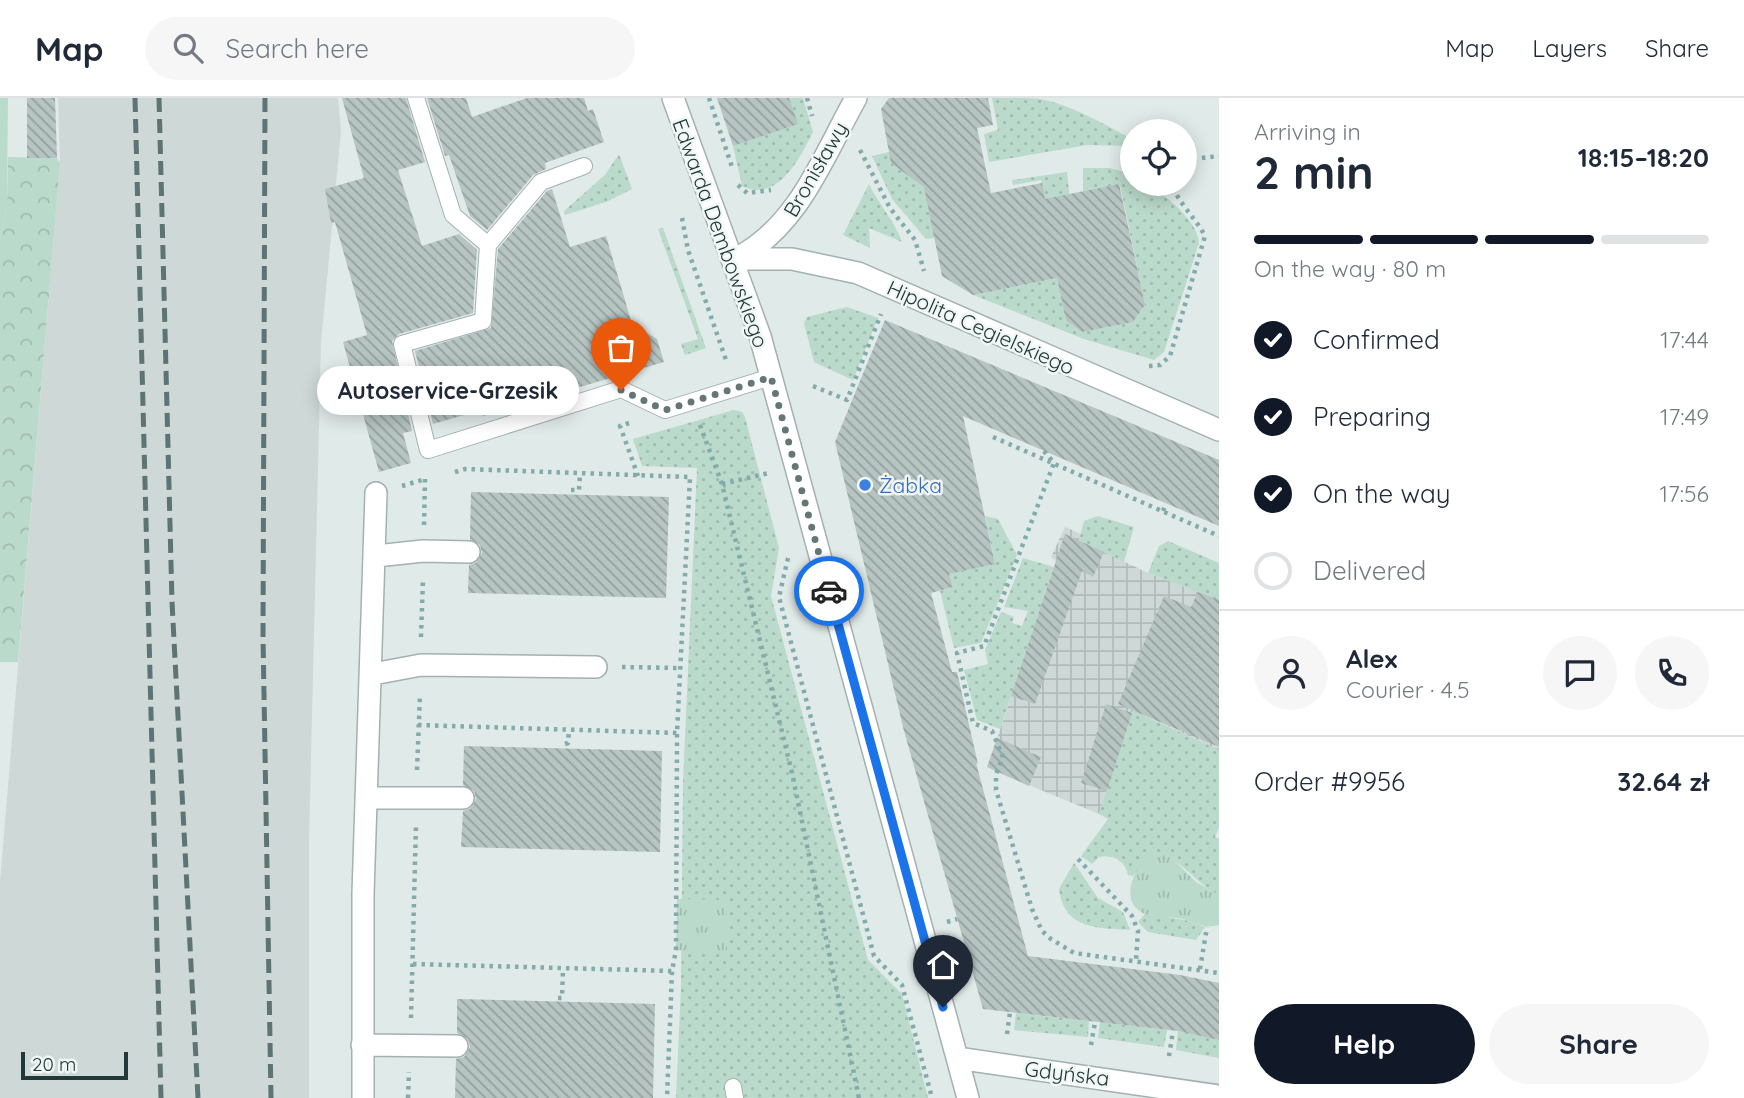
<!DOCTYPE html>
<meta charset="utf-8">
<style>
:root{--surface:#fff;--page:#f6f6f7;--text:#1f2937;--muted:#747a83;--line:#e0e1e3;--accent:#111827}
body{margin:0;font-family:Quicksand,sans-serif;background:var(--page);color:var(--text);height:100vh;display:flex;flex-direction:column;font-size:26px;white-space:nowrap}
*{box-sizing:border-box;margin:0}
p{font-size:23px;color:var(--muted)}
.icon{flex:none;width:38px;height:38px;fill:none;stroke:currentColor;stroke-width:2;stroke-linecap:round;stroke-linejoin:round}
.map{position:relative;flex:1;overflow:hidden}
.drawer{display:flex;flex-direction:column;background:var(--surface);width:525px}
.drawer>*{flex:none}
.buttons{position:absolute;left:1120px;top:21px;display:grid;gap:14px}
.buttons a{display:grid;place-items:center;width:77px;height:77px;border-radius:50%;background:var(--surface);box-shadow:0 4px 18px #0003;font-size:35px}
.scale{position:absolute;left:21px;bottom:18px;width:107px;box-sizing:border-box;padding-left:7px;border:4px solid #223939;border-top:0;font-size:19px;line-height:24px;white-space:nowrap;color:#223939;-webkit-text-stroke:5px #f0f7f5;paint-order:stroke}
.pin{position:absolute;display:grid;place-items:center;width:60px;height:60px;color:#fff;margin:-72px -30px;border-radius:50% 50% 50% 0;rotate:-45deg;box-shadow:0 0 7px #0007}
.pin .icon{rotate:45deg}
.courier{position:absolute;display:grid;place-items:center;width:70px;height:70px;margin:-35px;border:5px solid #1a73e8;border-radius:50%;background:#fff;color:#222;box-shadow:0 2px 9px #0007}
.bubble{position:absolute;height:49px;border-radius:24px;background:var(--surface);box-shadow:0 4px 18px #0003;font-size:23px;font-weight:700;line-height:49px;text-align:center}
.head em{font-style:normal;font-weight:700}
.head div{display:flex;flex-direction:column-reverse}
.head{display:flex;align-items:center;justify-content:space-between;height:119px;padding:0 35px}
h1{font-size:46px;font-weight:700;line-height:52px}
.bar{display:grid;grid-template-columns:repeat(4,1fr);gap:10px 7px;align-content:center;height:84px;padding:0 35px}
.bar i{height:9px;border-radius:5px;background:var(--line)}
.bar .on{background:var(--accent)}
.bar p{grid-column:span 4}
.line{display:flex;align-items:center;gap:18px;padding:0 35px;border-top:2px solid var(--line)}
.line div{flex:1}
.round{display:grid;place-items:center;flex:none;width:74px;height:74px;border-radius:37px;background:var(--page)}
ol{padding:0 35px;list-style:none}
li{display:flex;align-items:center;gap:21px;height:77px}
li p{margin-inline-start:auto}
li .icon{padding:7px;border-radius:50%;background:var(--accent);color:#fff;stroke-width:4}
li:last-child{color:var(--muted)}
li i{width:38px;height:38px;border:4px solid var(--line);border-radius:50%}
.action{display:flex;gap:14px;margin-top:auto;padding:14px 35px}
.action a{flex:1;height:80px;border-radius:42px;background:var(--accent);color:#fff;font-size:28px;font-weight:700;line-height:80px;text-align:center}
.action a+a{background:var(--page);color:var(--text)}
header{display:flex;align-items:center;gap:42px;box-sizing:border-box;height:98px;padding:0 35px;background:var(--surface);border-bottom:2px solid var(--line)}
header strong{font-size:33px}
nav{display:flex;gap:38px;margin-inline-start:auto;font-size:24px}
.search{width:490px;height:63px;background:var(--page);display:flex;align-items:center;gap:18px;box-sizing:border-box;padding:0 24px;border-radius:38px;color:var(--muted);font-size:26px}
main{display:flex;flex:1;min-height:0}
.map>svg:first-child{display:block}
.built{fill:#ced9d7}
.industrial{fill:url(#industrial-grid)}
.grass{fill:url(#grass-dots)}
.forest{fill:url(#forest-crowns)}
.park{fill:url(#park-tufts)}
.garden{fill:#badacb}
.building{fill:url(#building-back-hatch)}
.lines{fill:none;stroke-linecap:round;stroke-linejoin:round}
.service-casing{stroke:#a3b1b0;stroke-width:18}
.minor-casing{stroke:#a3b1b0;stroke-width:24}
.path{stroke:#83aba9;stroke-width:4.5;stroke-dasharray:3.5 5;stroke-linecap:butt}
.service{stroke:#fff;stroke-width:16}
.minor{stroke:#fff;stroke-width:21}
.rail{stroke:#5c7574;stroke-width:5;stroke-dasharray:14 7;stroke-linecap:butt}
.done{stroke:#647776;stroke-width:7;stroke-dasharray:0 12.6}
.route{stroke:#1a73e8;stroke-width:9}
.shop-dot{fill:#3f7fe0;stroke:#f0f7f5;stroke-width:2.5}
.labels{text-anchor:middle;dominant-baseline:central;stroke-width:5;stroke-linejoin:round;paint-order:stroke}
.street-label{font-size:21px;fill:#223939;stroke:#f0f7f5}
.shop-label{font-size:21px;fill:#366cbe;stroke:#f0f7f5;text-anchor:start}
</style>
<header>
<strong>Map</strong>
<div class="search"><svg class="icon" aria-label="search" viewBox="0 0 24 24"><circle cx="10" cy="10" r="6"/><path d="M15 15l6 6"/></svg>Search here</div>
<nav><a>Map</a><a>Layers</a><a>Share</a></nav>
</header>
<main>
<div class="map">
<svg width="1219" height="1000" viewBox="0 0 1219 1000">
<defs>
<pattern id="industrial-grid" width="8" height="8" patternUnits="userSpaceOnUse" patternTransform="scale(1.75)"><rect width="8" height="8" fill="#ced9d7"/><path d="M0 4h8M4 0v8" fill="none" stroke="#b1bbb9"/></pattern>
<pattern id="grass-dots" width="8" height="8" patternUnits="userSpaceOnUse" patternTransform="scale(1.75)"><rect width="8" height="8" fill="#badacb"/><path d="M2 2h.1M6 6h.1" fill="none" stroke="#a0bcaf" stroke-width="1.8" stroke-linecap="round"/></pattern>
<pattern id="forest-crowns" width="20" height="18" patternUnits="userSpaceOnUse" patternTransform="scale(1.75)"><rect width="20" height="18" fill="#badacb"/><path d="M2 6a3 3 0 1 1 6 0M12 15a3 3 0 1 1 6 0" fill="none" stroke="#a0bcaf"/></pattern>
<pattern id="park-tufts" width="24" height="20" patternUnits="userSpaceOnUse" patternTransform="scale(1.75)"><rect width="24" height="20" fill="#badacb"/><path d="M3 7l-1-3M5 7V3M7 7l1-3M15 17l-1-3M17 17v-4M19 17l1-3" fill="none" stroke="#a0bcaf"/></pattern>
<pattern id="building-back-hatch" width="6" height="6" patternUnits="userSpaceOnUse" patternTransform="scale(1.75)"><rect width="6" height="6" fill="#b6c4c2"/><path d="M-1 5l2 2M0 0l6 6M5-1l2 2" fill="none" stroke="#94a09f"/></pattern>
</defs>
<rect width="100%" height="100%" fill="#e0eae8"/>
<path class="built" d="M 58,0 L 338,0 L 341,33 L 321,245 L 309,744 L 309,1000 L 0,1000 L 0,784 L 60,65 Z"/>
<path class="industrial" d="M 1065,429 L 1081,436 L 1079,442 L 1148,475 L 1219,502 L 1219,652 L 1144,617 L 1133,607 L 1099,716 L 1002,676 L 1008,659 L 998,638 L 1056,463 L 1051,459 Z"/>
<path class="grass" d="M 789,0 L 803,0 L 813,34 C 801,58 778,106 742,88 L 733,48 L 797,26 Z
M 992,0 C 1007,0 1026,0 1041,1 C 1073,8 1104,26 1132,41 L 1132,48 L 1087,47 L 989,64 L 984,36 L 998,32 Z
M 889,54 L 927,72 L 934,140 L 926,141 L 892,101 L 872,58 Z
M 619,56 L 632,91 L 606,104 L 565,117 L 564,113 L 605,77 Z
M 1083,70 L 1110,70 L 1132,76 L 1132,86 L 1149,86 C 1167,100 1197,121 1199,145 L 1164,254 L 1154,262 L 1084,241 L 973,197 L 1057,180 L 1066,223 L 1082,234 L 1133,224 L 1145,207 L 1120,87 L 1083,93 Z
M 1067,74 L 1070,102 L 1046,107 L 1041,82 L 1013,87 L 1012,82 Z
M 869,86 C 879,107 894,122 902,144 L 869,130 L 870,150 L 843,137 Z
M 663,130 L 706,250 L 685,257 L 681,246 L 698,241 L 658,131 Z
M 847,209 L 878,220 L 853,282 L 814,264 L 804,225 L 807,219 Z
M 734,312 L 742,314 L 745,319 L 779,450 L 771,498 L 868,862 L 902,896 L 928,1000 L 676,1000 L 681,888 L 683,684 L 697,370 L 642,368 L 633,341 Z
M 985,418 L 998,421 L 1017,457 L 981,545 L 954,550 L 940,493 L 953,489 L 949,476 L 995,465 Z
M 1098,418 L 1134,429 L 1124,464 L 1079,442 L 1084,423 Z
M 1168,443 L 1219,465 L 1219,502 L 1148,475 L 1159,448 Z
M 1023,460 L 1054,469 L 1000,631 L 977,622 L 964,572 L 988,566 L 985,552 L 1001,514 L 1014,519 L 1012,525 L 1022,528 L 1028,513 L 1004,509 Z
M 1133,606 L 1145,618 L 1219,652 L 1219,729 L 1215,739 L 1219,741 L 1219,797 C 1194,785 1180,758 1153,753 L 1133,778 L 1128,777 C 1125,763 1114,756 1099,759 L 1092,766 L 1081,758 L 1108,721 L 1099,716 Z
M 1074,765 L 1098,800 L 1123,814 L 1130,832 C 1097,830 1064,831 1059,791 Z
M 1145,816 L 1185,822 L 1205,829 L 1196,842 L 1148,834 L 1138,824 Z
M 1016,915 L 1089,923 L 1088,939 L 1014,932 Z
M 1100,924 L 1167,932 L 1164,949 L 1098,940 Z
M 1178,933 L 1219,942 L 1219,960 L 1176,952 Z"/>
<path class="forest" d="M 8,59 L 57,60 L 60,65 L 18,564 L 0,564 L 0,142 L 7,109 Z"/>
<path class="park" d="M 1153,753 L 1168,756 L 1196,784 L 1219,797 L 1219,827 C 1204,831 1196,825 1183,821 C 1171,818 1156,821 1145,816 C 1116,804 1136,766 1153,753 Z
M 677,801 L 726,802 L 727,855 L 676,852 Z"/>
<path class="garden" d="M 0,0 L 8,0 L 7,109 L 0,142 Z"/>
<path class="building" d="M 27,0 L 55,0 L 57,60 L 27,60 Z
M 342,0 L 406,0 L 425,64 L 398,72 L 422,148 L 459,136 L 477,152 L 473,215 L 399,236 L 392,243 L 412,333 L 403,335 L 411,365 L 379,374 L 343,244 L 367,237 L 335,124 L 331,125 L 325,91 L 364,80 Z
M 427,0 L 466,0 L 472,19 L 527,0 L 584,0 L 588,13 L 593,11 L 604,44 L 545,65 L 546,71 L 533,77 L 487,132 L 470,118 L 449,57 L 445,58 Z
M 717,0 L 789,0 L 798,26 L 733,48 Z
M 889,0 L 988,0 L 993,27 L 977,30 L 991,95 L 1042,85 L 1045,101 L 1119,86 L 1145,207 L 1133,224 L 1082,234 L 1066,223 L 1057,180 L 973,197 L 942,178 L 924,89 L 891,65 L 881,11 Z
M 552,91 L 570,149 L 606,138 L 632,226 L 657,241 L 664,264 L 483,318 L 481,312 L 433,326 L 415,253 L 491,230 L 498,151 L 547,93 Z
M 885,222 L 1219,362 L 1219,428 L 963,318 L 995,466 L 949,476 L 953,489 L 931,495 L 952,574 L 957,574 L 978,666 L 976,665 L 1028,858 L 1180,877 L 1219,885 L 1219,942 L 1178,933 L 983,911 L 904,633 L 835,344 Z
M 471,394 L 669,399 L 666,500 L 468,495 L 469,467 L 476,465 L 482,455 L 480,447 L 470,441 Z
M 1065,436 L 1104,454 L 1093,479 L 1082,473 L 1035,606 L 1011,598 Z
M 1198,494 L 1219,502 L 1219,649 L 1118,606 L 1164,498 L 1191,509 Z
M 1106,606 L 1132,615 L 1107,693 L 1081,685 Z
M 997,640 L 1041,659 L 1029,688 L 987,669 Z
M 464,648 L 662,653 L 660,754 L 461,749 L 463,713 L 470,711 L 476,701 L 474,693 L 463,687 Z
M 457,901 L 655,906 L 653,1000 L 455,1000 L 456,961 L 464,959 L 470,949 L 468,941 L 457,935 Z"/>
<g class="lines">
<g class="service-casing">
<path id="service" d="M 416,0 L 453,117 L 488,147
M 584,68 L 541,84 L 488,147 L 483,223 L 402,246 L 428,352 L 621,291 L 665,312 L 771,279
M 733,989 L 735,1000"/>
</g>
<g class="minor-casing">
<path id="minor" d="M 673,0 L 760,238 L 968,1000
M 739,159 C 799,127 824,57 856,0
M 734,161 L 792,161 L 858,175 L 1219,332
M 376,458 L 423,453 L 469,454
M 373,576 L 421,567 L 596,569
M 368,700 L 463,700
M 362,947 L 457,948
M 957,960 L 1219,998
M 363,1000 L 363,796 L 376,395"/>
</g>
<path class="path" d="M 709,0 L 733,72
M 807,0 L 812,18
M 860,52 L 890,110 L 915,142 L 924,173
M 1185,62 L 1219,58
M 738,87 L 747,95 L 771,92
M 682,120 L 688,152 L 727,265
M 1149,268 L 1160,267 L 1170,258 L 1205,138 C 1195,119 1178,105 1172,86
M 813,288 L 847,302 L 881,216
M 629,325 L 620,328 L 638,378
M 700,327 L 722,386 L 792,675 L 859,1000
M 993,339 L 1219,438
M 1044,353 L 1054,365 L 984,548 L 957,555 L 973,625 L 992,633 L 1003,659 L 996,676 L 996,692 L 1032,811 L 1042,833 L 1051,841 L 1074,855 L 1219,875
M 455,374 L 465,371 L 690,379 L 677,635 L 676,852 L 672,873 L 667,1000
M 722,386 L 769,375
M 402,388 L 425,381
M 571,392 L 579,392 L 580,376
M 1163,413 L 1166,406
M 424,427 L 425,381 L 429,380
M 788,460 L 779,499 L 874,858 L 902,887 L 932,1000
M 421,539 L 423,481
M 622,569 L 680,570
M 418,627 L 677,635
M 565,646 L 568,645 L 569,632
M 417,672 L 420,597
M 1078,761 L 1132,818 L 1138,833 L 1136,862
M 947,824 L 957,821
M 413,866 L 672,873
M 1200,871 L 1207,829
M 558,900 L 562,900 L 563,870
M 411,920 L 416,726
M 1007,936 L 1010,914
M 1091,947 L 1095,924
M 1169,958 L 1173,933
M 408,1000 L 409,974"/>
<use href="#service" class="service"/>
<use href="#minor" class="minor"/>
<path class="rail" d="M 135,0 L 161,1000
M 159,0 L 172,504 L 198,1000
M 265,0 L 263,538 L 271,1000"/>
</g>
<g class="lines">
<path class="done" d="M 621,292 L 665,312 L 771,279 L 829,493"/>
<path class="route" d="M 829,493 L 943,909"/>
</g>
<circle class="shop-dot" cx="865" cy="387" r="7"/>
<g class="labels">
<g class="street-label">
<text transform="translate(815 71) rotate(-60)">Bronisławy</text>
<text transform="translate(721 135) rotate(70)">Edwarda Dembowskiego</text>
<text transform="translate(981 229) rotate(24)">Hipolita Cegielskiego</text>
<text transform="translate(1067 975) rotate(7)">Gdyńska</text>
</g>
<g class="shop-label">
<text x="879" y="387">Żabka</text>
</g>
</g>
</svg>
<div class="buttons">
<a><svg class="icon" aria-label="locate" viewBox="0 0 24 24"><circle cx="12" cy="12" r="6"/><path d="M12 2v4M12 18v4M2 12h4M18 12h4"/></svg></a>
</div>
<div class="scale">20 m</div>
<div class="pin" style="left:621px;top:292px;background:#ea580c"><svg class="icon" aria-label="bag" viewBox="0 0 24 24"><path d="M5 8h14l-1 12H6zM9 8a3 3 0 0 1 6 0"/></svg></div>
<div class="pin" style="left:943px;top:909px;background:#1f2937"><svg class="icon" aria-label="home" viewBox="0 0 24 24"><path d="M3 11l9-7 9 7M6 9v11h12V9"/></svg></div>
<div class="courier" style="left:829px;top:493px"><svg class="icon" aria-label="car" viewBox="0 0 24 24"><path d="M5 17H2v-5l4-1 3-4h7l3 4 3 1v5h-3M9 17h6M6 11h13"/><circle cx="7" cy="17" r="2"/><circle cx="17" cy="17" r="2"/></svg></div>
<div class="bubble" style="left:317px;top:268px;width:262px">Autoservice-Grzesik</div>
</div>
<section class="drawer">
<div class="head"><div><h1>2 min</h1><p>Arriving in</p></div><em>18:15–18:20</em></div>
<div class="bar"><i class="on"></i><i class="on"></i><i class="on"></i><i></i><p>On the way · 80 m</p></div>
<ol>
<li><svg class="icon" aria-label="check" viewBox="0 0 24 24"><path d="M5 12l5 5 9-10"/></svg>Confirmed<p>17:44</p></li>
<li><svg class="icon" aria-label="check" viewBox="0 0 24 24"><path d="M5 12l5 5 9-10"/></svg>Preparing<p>17:49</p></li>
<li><svg class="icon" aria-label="check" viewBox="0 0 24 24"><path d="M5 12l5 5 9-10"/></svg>On the way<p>17:56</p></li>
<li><i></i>Delivered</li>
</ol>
<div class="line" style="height:126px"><a class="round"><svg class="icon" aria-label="person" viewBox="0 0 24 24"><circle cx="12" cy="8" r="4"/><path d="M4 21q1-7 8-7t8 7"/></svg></a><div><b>Alex</b><p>Courier · 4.5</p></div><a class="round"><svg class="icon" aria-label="chat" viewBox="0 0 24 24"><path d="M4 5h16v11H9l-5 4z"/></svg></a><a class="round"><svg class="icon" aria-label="phone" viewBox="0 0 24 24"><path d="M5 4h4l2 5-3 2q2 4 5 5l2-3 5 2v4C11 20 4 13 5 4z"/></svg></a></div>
<div class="line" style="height:91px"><div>Order #9956</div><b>32.64 zł</b></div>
<div class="action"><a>Help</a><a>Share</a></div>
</section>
</main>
